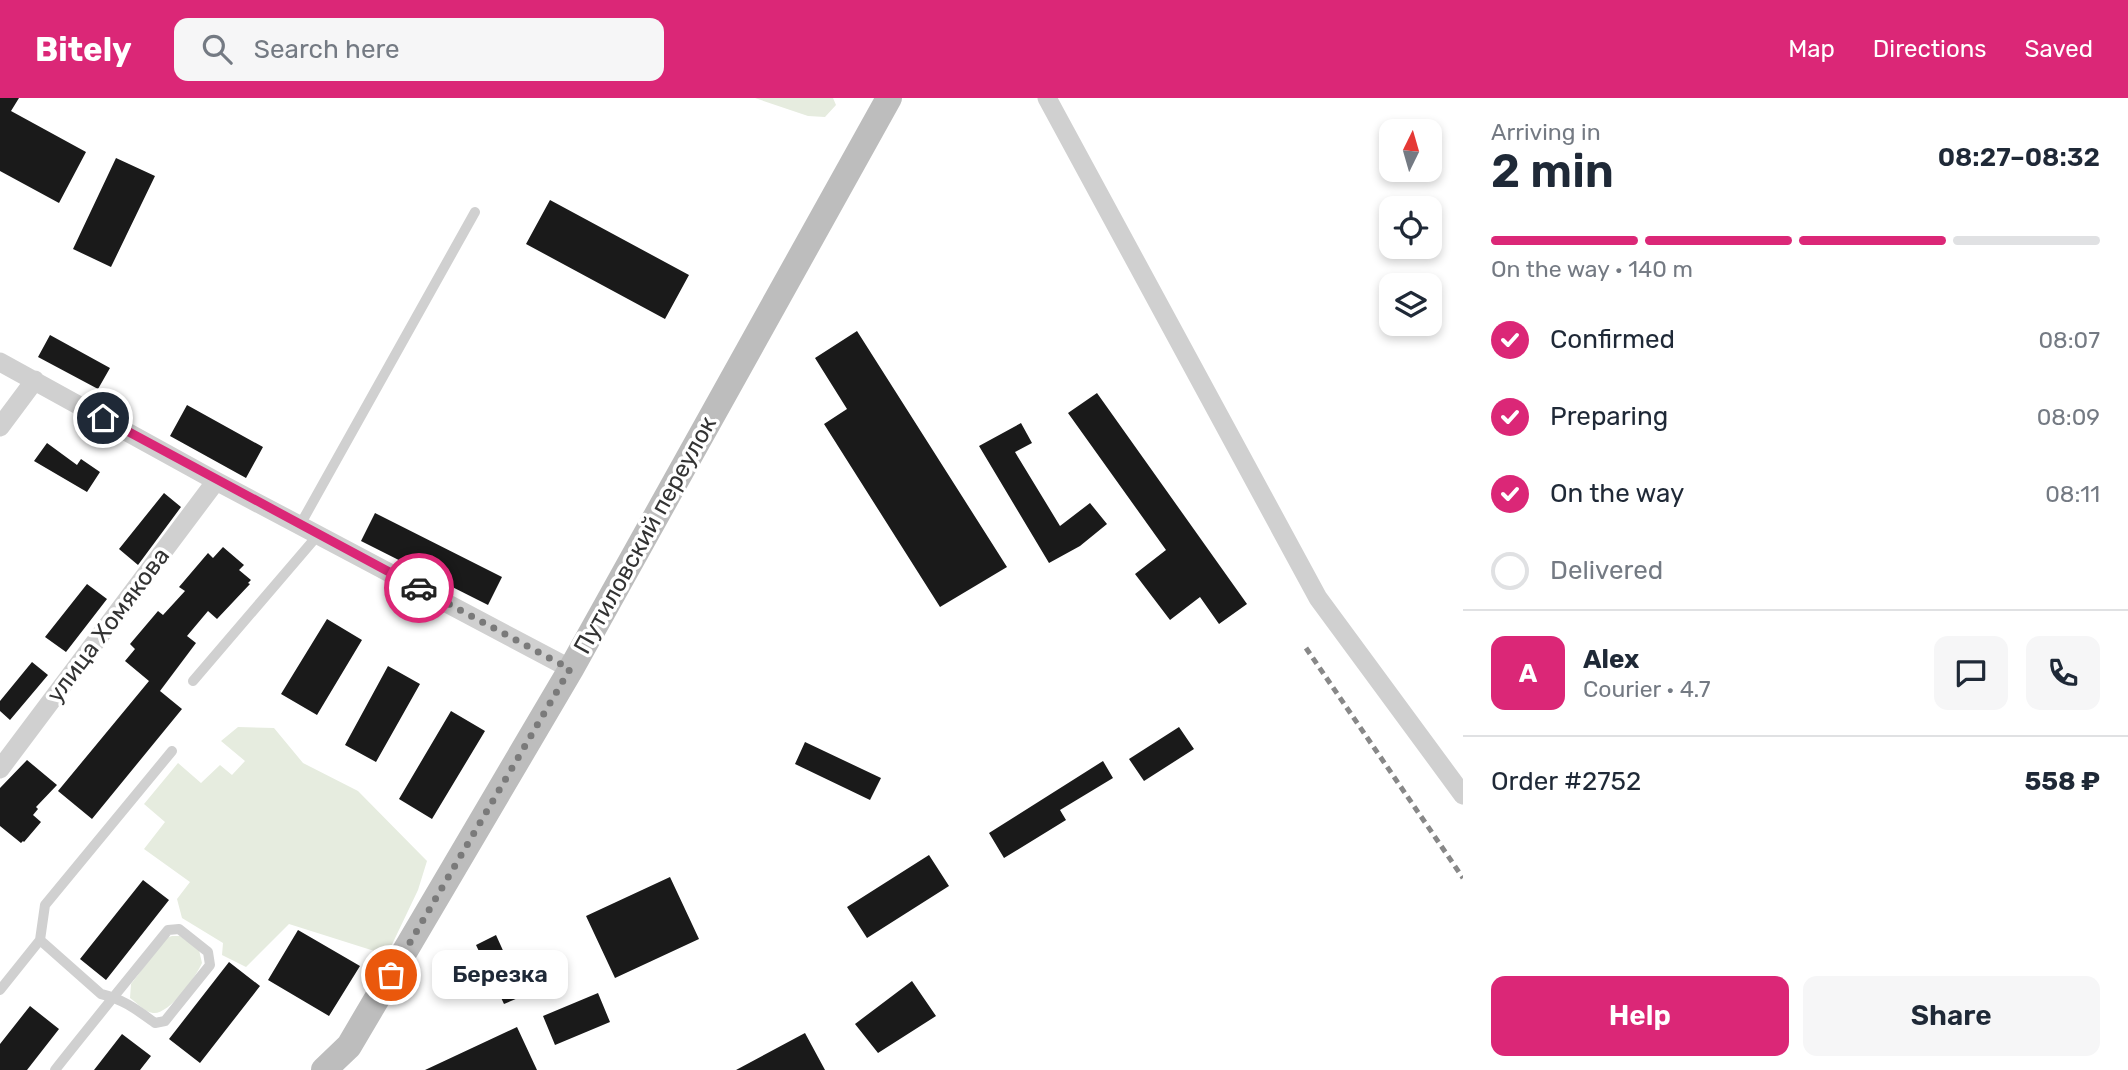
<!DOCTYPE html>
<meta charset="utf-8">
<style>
:root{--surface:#fff;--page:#f6f6f7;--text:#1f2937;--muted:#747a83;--line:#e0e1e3;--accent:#db2777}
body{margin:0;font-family:Rubik,sans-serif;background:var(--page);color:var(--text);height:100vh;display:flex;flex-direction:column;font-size:26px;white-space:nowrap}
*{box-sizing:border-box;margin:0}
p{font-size:23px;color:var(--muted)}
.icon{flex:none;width:38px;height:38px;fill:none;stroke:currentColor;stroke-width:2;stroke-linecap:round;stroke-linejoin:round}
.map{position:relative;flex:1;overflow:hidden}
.details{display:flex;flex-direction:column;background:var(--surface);width:665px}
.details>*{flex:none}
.needle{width:46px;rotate:5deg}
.fabs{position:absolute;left:1379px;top:21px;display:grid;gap:14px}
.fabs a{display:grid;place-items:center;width:63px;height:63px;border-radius:14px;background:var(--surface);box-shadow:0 4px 10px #0003;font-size:35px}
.pin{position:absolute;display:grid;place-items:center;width:60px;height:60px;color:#fff;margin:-30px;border:4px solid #fff;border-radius:50%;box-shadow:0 2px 7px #0007}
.courier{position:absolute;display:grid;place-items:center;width:70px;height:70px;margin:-35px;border:5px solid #db2777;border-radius:50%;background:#fff;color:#222;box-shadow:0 2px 9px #0007}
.bubble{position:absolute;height:49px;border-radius:14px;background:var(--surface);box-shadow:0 4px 10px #0003;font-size:23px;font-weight:600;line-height:49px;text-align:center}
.head em{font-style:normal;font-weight:600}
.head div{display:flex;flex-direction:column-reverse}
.head{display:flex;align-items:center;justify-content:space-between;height:119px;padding:0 28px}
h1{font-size:46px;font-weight:600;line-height:52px}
.bar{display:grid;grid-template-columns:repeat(4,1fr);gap:10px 7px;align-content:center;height:84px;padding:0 28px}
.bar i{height:9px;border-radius:5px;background:var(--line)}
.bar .on{background:var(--accent)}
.bar p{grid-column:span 4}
.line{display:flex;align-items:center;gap:18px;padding:0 28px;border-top:2px solid var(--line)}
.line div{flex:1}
.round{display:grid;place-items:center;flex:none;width:74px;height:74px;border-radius:14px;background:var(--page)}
ol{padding:0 28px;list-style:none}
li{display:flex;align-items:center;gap:21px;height:77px}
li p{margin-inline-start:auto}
li .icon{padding:7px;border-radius:50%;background:var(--accent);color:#fff;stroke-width:4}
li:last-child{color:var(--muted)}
li i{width:38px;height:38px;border:4px solid var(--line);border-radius:50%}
.primary-button{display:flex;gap:14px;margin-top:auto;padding:14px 28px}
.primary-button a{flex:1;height:80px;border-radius:14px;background:var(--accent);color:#fff;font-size:28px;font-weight:600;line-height:80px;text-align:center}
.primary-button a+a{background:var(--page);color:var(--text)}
header{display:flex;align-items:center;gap:42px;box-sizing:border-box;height:98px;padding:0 35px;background:var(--accent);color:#fff}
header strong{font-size:33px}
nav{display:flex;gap:38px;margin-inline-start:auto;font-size:24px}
.search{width:490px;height:63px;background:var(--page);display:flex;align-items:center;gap:18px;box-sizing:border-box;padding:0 24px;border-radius:14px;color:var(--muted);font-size:26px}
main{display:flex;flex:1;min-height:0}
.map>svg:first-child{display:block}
.green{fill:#e6ecdf}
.building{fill:#1a1a1a}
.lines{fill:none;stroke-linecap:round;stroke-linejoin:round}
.lane{stroke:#d0d0d0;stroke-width:10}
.street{stroke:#d0d0d0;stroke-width:19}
.secondary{stroke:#bdbdbd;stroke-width:26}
.rail{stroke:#888;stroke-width:5;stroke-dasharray:7 5;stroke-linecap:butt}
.done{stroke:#7a7a7a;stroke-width:7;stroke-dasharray:0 12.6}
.route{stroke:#db2777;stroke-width:9}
.labels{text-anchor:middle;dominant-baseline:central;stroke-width:7;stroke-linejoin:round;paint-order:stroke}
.street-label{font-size:24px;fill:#333;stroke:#fff}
</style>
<header>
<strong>Bitely</strong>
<div class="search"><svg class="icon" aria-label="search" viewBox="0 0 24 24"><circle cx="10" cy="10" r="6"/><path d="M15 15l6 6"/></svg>Search here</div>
<nav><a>Map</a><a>Directions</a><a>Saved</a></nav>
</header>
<main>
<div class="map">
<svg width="1463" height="972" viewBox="0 0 1463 972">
<rect width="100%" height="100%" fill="#fff"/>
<path class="green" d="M 755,0 L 833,0 L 836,7 L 825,19 L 808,18 Z
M 238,629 L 274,630 L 303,665 L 358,693 L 427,763 L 418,792 L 387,857 L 289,826 L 246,869 L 222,857 L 223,845 L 182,820 L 177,801 L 190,784 L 144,751 L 165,724 L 144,706 L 178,665 L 201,685 L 220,667 L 232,677 L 245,663 L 221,643 Z
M 172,838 L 180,838 L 199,852 L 202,865 C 196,879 169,917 153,915 C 145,914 137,905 130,900 L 131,886 L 166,840 Z"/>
<path class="building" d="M 0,0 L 19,0 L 11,13 L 86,54 L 59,105 L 0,73 Z
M 116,60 L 155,78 L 111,169 L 73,151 Z
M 550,102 L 689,177 L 665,221 L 526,146 Z
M 857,233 L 1007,469 L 940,509 L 824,326 L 847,311 L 815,260 Z
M 50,237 L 110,270 L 98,291 L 38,259 Z
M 1097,295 L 1247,506 L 1219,526 L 1200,499 L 1170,522 L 1135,476 L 1166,452 L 1068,315 Z
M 187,307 L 263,349 L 246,380 L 170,338 Z
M 1021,325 L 1032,345 L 1015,354 L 1060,428 L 1090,405 L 1107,426 L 1080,448 L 1049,465 L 979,348 Z
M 47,345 L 77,367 L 81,361 L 100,374 L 87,394 L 34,363 Z
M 164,395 L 181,409 L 138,467 L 119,451 Z
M 375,415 L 502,479 L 488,507 L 361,443 Z
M 223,449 L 244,467 L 239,472 L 251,482 L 248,485 L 250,486 L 217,521 L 208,513 L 187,538 L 196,545 L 160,593 L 182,611 L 92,721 L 58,693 L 149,583 L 125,563 L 135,551 L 130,546 L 158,513 L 163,517 L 185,493 L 179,489 L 208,455 L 213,460 Z
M 87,486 L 107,501 L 66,554 L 45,539 Z
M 327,521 L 362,542 L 317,617 L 281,596 Z
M 32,564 L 48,577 L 10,622 L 0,613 L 0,603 Z
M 388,568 L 420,586 L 376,664 L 345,647 Z
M 451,613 L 485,633 L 432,721 L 399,701 Z
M 1179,629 L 1194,651 L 1144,683 L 1129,661 Z
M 805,644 L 881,680 L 870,702 L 795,666 Z
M 27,662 L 57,687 L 36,709 L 38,711 L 33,717 L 41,724 L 24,744 L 23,743 L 21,745 L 0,728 L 0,690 Z
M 1103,663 L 1113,680 L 1060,712 L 1066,722 L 1004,760 L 989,735 Z
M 929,757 L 949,788 L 867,840 L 847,809 Z
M 670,779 L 699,841 L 615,880 L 586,818 Z
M 143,782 L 169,802 L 106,882 L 80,861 Z
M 298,832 L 360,868 L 329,918 L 268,882 Z
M 496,837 L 514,877 L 534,868 L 544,889 L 504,906 L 476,847 Z
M 229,864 L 260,888 L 200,965 L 169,941 Z
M 912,883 L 936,918 L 878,955 L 855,926 Z
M 598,895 L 610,924 L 555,947 L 543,918 Z
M 30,908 L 59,931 L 27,972 L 0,972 L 0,946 Z
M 517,929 L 537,972 L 425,972 Z
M 805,935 L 825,972 L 736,972 Z
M 122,936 L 151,958 L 140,972 L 94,972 Z"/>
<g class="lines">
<path class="lane" d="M 300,427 L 475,114
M 193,583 L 318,437
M 0,892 L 40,842
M 55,972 C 92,925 130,879 168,832 L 179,831 L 208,854 L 210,867 L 165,923 L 155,925 C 137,912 123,901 101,896 L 40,842 L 45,807 L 172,653"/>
<path class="street" d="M 1047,0 L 1318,500 L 1463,697
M 0,264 L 216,383 L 571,571
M 0,329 L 35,282
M 0,671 L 216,383"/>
<path class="secondary" d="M 324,972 L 349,948 L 571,571 L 889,0"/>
<path class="rail" d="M 1306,550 L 1463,780"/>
</g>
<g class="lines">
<path class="done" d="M 391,877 L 570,571 L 419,490"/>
<path class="route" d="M 103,320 L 419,490"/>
</g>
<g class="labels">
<g class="street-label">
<text transform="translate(645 437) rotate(-61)">Путиловский переулок</text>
<text transform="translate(108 527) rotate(-53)">улица Хомякова</text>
</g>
</g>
</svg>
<div class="fabs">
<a><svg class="needle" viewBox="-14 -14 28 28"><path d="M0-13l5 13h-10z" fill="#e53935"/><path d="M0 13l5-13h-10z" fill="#747a83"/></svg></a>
<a><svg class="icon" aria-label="locate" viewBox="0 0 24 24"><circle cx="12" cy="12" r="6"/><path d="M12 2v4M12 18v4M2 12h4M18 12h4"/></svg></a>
<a><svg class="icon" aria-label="layers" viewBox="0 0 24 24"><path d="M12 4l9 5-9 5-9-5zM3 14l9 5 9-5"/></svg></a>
</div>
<div class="pin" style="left:391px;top:877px;background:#ea580c"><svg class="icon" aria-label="bag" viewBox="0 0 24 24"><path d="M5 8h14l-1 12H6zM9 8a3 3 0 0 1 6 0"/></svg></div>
<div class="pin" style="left:103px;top:320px;background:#1f2937"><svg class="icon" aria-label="home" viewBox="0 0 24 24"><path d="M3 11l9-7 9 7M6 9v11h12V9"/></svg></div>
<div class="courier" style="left:419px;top:490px"><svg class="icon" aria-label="car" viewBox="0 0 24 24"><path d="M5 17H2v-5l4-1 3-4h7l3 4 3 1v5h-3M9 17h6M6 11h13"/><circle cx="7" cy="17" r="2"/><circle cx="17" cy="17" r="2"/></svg></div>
<div class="bubble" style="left:432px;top:852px;width:136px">Березка</div>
</div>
<section class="details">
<div class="head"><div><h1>2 min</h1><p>Arriving in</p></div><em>08:27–08:32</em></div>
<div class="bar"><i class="on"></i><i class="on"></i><i class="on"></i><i></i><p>On the way · 140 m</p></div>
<ol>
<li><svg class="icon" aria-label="check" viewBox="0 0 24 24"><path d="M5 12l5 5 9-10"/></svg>Confirmed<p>08:07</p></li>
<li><svg class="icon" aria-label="check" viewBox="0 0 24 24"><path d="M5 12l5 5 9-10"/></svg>Preparing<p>08:09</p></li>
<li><svg class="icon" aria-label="check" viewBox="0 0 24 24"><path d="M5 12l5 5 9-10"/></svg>On the way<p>08:11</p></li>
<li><i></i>Delivered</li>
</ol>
<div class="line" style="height:126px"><b class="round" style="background:var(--accent);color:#fff">A</b><div><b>Alex</b><p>Courier · 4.7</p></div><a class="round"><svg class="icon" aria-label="chat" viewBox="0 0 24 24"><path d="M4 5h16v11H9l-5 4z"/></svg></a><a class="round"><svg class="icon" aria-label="phone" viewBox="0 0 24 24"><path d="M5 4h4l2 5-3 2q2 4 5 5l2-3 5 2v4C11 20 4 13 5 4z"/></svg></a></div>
<div class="line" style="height:91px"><div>Order #2752</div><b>558 ₽</b></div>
<div class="primary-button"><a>Help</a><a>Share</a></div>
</section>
</main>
